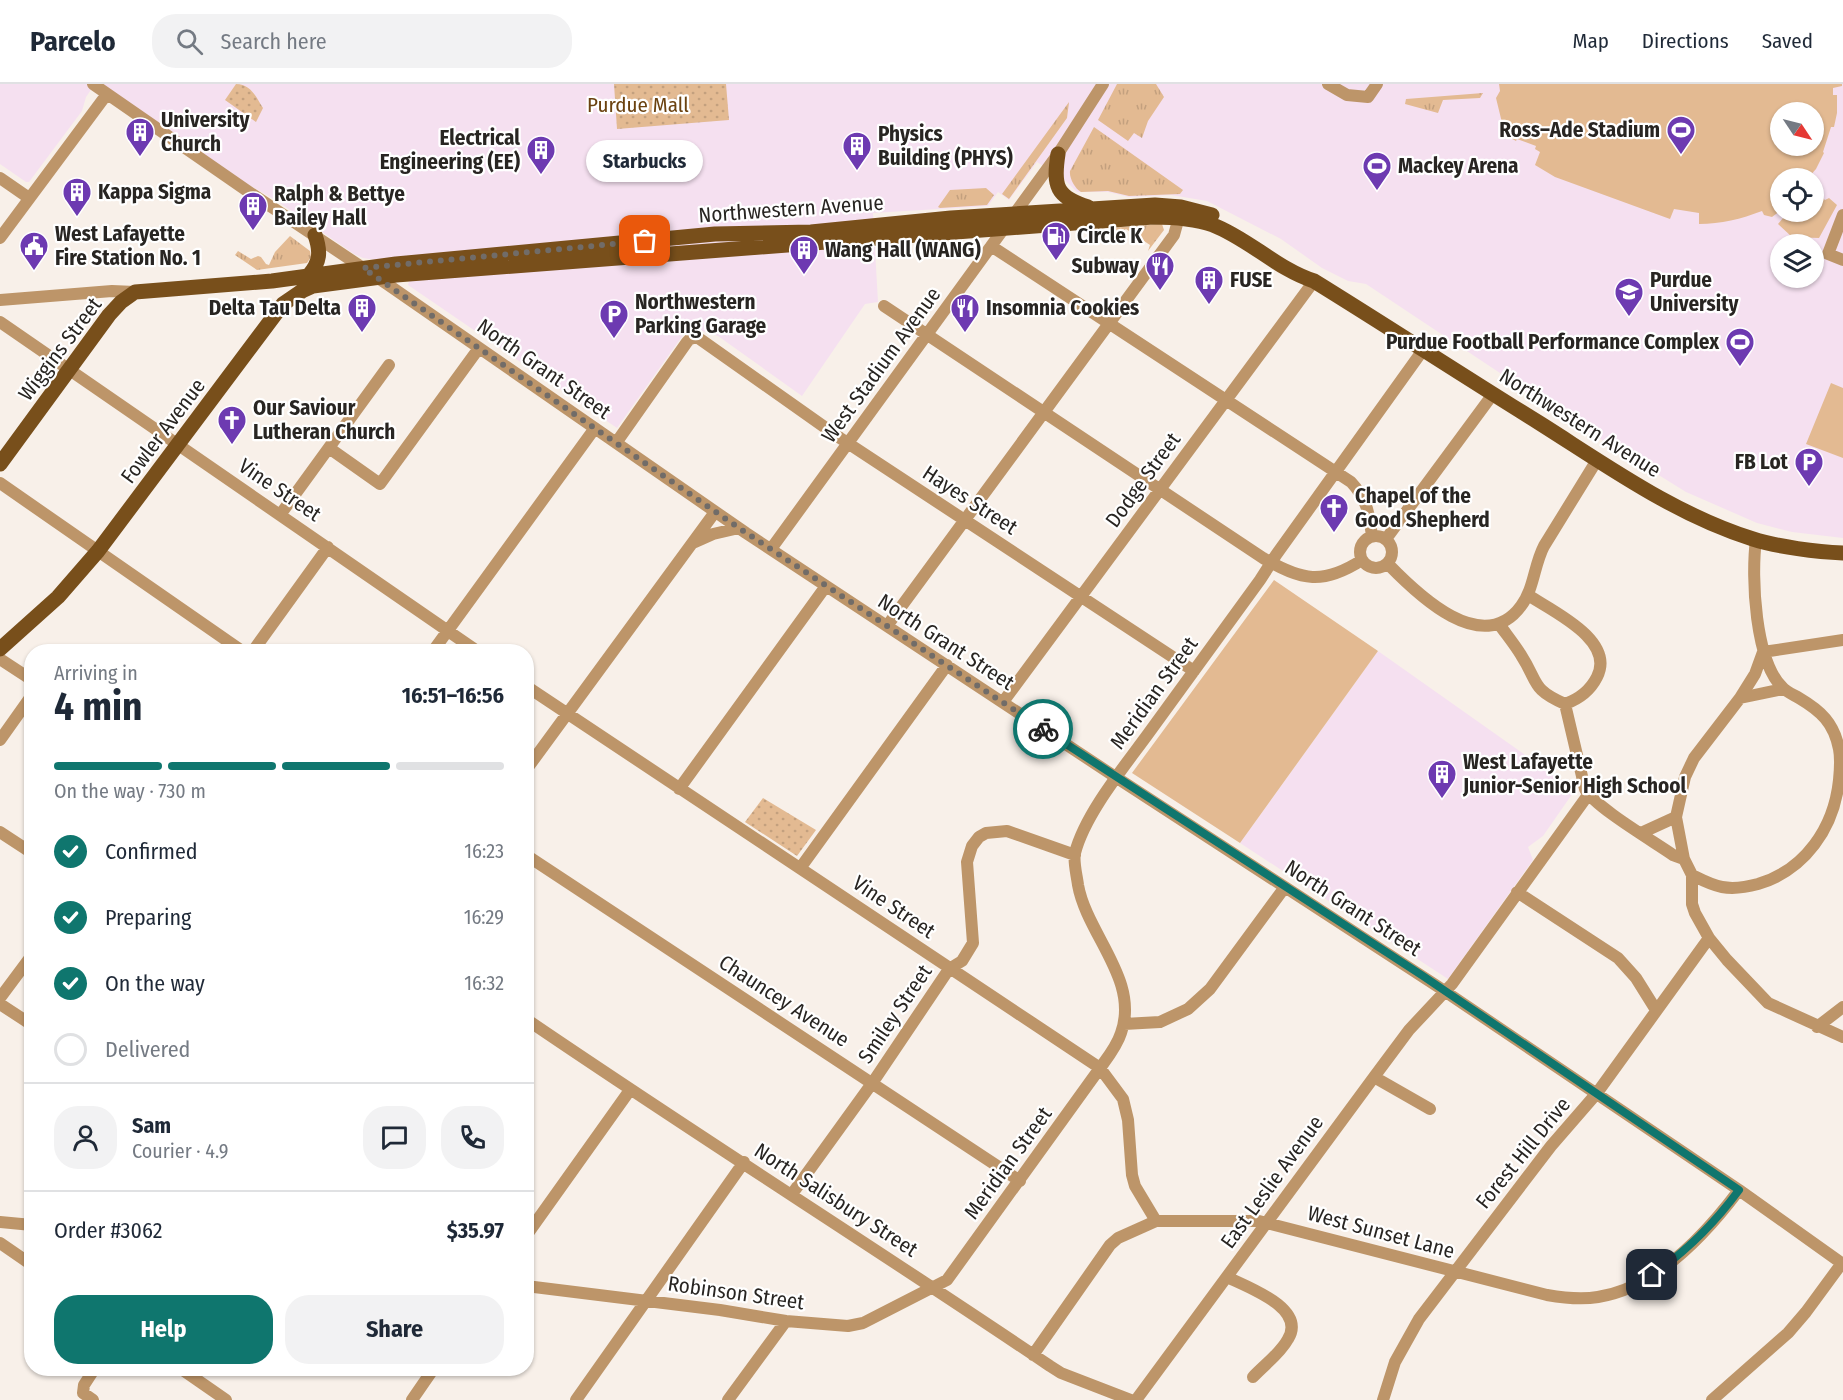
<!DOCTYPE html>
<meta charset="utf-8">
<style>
:root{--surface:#fff;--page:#f2f2f3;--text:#1f2937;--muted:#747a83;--line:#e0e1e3;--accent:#0f766e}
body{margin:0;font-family:"Fira Sans Condensed",sans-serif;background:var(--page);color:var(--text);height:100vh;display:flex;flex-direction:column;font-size:22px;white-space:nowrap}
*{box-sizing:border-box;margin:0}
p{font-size:20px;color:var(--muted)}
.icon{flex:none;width:33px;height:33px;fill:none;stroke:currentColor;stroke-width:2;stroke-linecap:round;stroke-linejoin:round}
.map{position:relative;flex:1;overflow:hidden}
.drawer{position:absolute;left:24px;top:560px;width:510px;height:732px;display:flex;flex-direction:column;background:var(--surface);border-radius:24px;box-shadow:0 2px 4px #0004}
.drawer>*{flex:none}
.needle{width:39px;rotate:125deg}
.buttons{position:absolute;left:1770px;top:18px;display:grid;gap:12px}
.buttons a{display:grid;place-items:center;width:54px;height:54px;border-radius:50%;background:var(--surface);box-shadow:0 2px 4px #0004;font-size:30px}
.pin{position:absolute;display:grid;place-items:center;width:51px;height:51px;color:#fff;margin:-26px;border-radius:12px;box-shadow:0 3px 9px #0006}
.courier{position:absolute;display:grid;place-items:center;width:60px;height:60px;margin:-30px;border:4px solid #0f766e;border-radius:50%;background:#fff;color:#222;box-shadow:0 2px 8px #0007}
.bubble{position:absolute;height:42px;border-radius:21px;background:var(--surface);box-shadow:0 2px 4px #0004;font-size:20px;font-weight:700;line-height:42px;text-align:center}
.summary em{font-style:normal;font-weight:700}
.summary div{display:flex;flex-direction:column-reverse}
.summary{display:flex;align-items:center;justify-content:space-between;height:102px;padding:0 30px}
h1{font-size:39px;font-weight:700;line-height:45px}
.bar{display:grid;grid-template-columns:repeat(4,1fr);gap:9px 6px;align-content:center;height:72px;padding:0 30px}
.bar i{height:8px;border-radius:4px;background:var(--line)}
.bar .current{background:var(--accent)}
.bar p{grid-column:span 4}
.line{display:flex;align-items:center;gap:15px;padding:0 30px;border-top:2px solid var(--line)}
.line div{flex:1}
.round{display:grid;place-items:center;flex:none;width:63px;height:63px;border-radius:24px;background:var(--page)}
ol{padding:0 30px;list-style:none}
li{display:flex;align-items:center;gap:18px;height:66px}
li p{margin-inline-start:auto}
li .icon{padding:6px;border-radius:50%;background:var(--accent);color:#fff;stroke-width:4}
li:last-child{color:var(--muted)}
li i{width:33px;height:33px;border:3px solid var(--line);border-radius:50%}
.primary-button{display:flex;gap:12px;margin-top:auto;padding:12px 30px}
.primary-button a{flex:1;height:69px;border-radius:24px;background:var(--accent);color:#fff;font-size:24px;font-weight:700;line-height:69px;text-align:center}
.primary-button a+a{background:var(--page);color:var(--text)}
header{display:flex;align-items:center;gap:36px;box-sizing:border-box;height:84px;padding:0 30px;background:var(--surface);border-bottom:2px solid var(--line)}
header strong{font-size:28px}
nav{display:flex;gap:33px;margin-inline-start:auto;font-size:21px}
.search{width:420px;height:54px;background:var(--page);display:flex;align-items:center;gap:15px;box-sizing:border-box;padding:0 21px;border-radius:24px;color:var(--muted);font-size:22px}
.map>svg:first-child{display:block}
.education{fill:#f5e0f0;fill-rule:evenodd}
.grass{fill:url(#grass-tufts)}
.park{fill:url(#park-dots)}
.garden{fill:#e3ba92;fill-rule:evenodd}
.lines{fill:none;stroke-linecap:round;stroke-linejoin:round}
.minor{stroke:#bd9569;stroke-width:12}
.major{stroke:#784f1b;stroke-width:15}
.done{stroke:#716c68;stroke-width:6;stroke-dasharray:0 10.8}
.route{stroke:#0f766e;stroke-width:8}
.labels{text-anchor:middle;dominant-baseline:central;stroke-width:4.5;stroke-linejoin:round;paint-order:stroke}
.park-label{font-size:21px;fill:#6b4210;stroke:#fff}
.poi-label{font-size:21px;font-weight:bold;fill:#282522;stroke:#fff;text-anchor:start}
.street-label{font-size:21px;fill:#282522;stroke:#fff}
</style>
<header>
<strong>Parcelo</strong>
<div class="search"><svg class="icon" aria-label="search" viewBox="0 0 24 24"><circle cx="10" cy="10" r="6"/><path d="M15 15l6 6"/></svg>Search here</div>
<nav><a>Map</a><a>Directions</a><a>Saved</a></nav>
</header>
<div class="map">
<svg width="1843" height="1316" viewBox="0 0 1843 1316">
<defs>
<pattern id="grass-tufts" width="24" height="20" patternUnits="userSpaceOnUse" patternTransform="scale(1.5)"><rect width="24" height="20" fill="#e3ba92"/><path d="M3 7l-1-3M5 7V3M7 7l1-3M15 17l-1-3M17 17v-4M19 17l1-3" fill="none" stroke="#c3a07e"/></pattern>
<pattern id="park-dots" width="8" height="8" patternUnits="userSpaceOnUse" patternTransform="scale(1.5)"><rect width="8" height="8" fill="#e3ba92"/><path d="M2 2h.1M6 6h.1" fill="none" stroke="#c3a07e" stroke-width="1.8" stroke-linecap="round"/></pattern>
</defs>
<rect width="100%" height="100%" fill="#f8f0e9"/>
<path class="education" d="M 0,0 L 95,0 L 86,13 L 82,27 L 29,98 L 26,98 L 0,80 Z
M 102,0 L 1843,0 L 1843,454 L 1792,448 L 1757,439 L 1686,408 L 1512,300 L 1509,295 L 1366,200 L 1348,197 L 1322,184 L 1281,155 L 1207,117 L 1171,111 L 1129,113 L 1108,108 L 1077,108 L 1066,97 L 1037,78 L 1009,116 L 998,108 L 988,122 L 873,129 L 878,218 L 865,220 L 802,312 L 718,252 L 696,245 L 683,251 L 617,344 L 408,201 L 409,197 L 376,176 L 363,174 L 354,170 L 277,117 L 242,97 ZM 1780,28 L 1814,28 L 1814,62 L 1780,62 ZM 1780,94 L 1814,94 L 1814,128 L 1780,128 ZM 1780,160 L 1814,160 L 1814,194 L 1780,194 Z
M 1378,567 L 1575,706 L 1543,752 L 1528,763 L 1533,776 L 1448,895 L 1240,759 Z"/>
<path class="grass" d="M 1117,0 L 1156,0 L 1164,13 L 1148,37 L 1142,54 L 1134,49 L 1128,57 L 1098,36 Z
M 1483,9 L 1480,14 L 1443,16 L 1438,29 L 1405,20 L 1406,15 Z
M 1069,18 L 1067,34 L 1009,115 L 1002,110 Z
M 1094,43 L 1183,106 L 1180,110 L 1129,112 L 1108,107 L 1081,108 C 1075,105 1069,94 1070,87 Z
M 986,104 L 994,111 L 987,121 L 940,124 L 938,123 L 950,106 Z
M 1162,140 L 1164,146 L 1148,167 L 1150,161 L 1126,145 L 1120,149 L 1110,146 L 1110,144 Z
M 290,152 L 310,167 L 311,173 L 307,179 L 257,186 L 235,171 L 238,167 L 251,175 L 258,172 L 261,173 L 266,180 L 269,181 L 275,168 Z"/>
<path class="park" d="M 236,0 C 251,0 256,13 263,24 L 256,38 L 225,16 Z
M 614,0 L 726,0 L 729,36 L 617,45 Z
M 763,714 L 816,746 L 797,772 L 745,738 Z"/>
<path class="garden" d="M 1499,0 L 1842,0 L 1842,2 L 1833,4 L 1833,11 L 1837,11 L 1837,29 L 1834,43 L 1831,43 L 1823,68 L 1824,69 L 1816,85 L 1808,94 L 1780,94 L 1780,127 L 1772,133 L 1764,131 L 1762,127 C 1741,135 1721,140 1699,140 L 1699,129 L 1674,125 L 1670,135 L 1555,93 L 1535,81 L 1540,68 L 1535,65 L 1536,62 L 1517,55 L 1516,57 L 1505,51 L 1496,14 L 1500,7 ZM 1780,28 L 1814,28 L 1814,62 L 1780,62 Z
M 1814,106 L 1825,116 L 1829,114 L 1837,121 L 1819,154 L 1792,153 L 1778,140 L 1788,128 L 1814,128 Z
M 1831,299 L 1843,304 L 1843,374 L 1806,360 Z
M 1274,496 L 1378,567 L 1240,759 L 1132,689 Z"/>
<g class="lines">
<path class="minor" d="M 93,0 L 246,106 L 387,200 L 746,449 L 1117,694 L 1437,902 L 1739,1106 L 1843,1180
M 1328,0 L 1347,11 L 1368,13 L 1377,0
M 0,94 L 29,114
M 1843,131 L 1828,170 L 1843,176
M 0,154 L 107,10
M 991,162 L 1351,398 C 1367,415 1369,429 1372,452
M 0,216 L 112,207 L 135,208
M 884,222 L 1263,474 C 1302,497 1323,501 1362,476
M 0,238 L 477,567
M 616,359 L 687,258 L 690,255 L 697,253 L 840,354 L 1194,587
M 329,364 L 380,400 L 479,264
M 0,399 L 242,567
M 280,431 L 389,281
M1360 468a16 16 0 1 1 32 0a16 16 0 1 1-32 0Z
M 1386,455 L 1493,310
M 695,458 L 713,450 L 739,444
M 771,465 L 1058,70 L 1103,0
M 1388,480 C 1418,511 1483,574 1521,522 C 1534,505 1534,481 1544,462 L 1597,376
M 1528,511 C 1552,527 1616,556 1597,593 C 1590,607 1579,615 1565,620
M 1499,540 C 1506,550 1515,561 1521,571 C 1539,599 1531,605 1565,620 L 1585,705 C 1595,723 1653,757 1673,771 L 1684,775 L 1692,791 L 1692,820 L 1695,829 L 1709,854 L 1727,876 L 1768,919 L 1843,953
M 887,542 L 1174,151 L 1179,133
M 253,567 L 328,463
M 433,567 L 595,344
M 0,575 L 32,596
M 526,602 L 1100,984 L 1123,1015 L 1128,1036 L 1132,1091 L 1135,1102 L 1156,1137
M 1740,614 L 1755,590 L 1763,568 L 1843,556
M 1003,618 L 1314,197
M 0,656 L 32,611
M 526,686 L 715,428
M 679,705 L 826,502
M 0,748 L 32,769
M 1641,749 L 1676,733
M 526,771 L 1020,1097
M 1684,775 L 1676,733 L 1685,693 L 1694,674 L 1740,614 L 1783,605
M 801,783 L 947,581
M 1692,791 C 1702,796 1711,801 1722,803 C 1733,805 1747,803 1758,800 C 1805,786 1834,744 1839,696 C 1840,686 1841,675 1839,665 C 1834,639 1821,627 1799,614 C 1794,611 1787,608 1783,604 C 1755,578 1751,493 1756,456
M 1517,808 L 1618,874 L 1636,894 L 1656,926
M 0,914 L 32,871
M 0,920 L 32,941
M 526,935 C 699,1053 877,1165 1050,1282 L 1061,1289 L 1131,1316
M 1124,940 L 1160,938 L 1188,925 L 1210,905 L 1285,803
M 1817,943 L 1843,923
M 1374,993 L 1430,1025
M 792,1110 L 873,998 L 949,885 L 962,877 L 973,859 L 967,778 L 972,762 L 979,753 L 986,749 L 1007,747 L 1075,771
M 0,1138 L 32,1141
M 526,1152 L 630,1006
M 0,1159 L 32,1181
M 1227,1193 C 1247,1203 1307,1224 1288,1255 C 1280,1270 1264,1281 1253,1293
M 526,1202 L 720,1226 L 786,1237 L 848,1242 L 863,1239 L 947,1196 L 1100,984 C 1108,973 1117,962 1121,949 C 1140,896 1087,851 1078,801 C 1077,792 1073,778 1075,769 C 1085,730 1124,683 1148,650 C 1186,598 1223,547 1260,496 L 1276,471 L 1423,266
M 1033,1271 L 1110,1161 L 1118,1154 L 1156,1137 L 1259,1137 L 1547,1211 C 1564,1214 1581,1216 1598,1213 C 1656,1204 1706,1150 1739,1106
M 180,1284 L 226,1316
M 93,1316 L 83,1309 L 84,1301 L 95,1284
M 412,1316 L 434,1284
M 576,1316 L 744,1078
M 728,1316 L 786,1237
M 1136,1316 L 1374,993 L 1409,946 L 1452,900 L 1588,711
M 1383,1316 L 1395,1278 L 1419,1235 L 1551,1062 L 1597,1009 L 1709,854
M 1712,1316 L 1788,1249 L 1806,1228 L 1842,1179"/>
<path class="major" d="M 1058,70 C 1053,102 1056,113 1088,123
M 309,191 C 320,178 321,168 315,151
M 0,380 L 109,231 L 121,218 L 135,208 L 272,197 L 396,180 L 715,150 L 811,148 L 951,134 L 1155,121 L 1181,123 L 1212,131
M 0,565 L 58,513 L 98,467 L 283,220 L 302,207 L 313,202 L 396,191 L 1153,133 C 1173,133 1193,134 1213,141 C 1249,155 1277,185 1314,197 C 1390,244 1465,293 1541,340 C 1609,383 1676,431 1753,455 C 1778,463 1817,468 1843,469"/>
</g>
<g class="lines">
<path class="done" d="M 645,157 L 363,184 L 739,444 L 1043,645"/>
<path class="route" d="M 1043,645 L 1423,892 L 1739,1106 C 1714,1140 1687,1167 1652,1191"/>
</g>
<defs>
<g id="stadium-pin" transform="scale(1.5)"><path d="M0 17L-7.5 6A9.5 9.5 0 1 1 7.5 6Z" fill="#6d3ab1" stroke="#fff"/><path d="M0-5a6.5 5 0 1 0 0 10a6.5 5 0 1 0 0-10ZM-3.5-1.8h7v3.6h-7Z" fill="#fff"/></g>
<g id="building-pin" transform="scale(1.5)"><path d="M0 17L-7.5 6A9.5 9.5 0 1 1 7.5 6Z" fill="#6d3ab1" stroke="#fff"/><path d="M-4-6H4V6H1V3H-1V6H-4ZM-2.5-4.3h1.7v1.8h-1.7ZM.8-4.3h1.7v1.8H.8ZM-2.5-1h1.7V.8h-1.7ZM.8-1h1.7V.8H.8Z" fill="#fff"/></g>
<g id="fuel-pin" transform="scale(1.5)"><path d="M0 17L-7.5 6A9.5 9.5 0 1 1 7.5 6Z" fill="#6d3ab1" stroke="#fff"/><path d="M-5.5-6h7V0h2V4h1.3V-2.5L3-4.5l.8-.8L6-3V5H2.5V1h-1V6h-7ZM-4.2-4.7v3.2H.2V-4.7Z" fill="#fff"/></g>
<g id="civic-pin" transform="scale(1.5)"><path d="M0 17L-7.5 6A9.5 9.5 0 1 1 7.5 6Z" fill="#6d3ab1" stroke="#fff"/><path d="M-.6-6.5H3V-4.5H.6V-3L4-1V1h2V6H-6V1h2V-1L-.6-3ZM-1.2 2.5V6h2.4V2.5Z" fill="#fff"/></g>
<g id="restaurant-pin" transform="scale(1.5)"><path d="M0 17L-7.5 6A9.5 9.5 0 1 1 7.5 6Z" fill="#6d3ab1" stroke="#fff"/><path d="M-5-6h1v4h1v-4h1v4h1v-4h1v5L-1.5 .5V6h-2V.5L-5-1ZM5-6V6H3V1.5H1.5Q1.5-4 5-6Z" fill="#fff"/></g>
<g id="university-pin" transform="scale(1.5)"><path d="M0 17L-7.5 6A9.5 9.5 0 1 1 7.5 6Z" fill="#6d3ab1" stroke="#fff"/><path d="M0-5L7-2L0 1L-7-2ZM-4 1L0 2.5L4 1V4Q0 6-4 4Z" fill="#fff"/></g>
<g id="parking-pin" transform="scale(1.5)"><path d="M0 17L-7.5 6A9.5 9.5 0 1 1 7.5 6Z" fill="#6d3ab1" stroke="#fff"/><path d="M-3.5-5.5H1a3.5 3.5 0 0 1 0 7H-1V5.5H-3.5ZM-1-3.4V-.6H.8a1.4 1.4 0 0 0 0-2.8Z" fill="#fff"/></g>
<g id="church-pin" transform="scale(1.5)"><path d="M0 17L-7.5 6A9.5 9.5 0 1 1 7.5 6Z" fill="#6d3ab1" stroke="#fff"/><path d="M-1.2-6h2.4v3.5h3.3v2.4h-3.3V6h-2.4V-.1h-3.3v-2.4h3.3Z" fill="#fff"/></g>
</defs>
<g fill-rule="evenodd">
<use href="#stadium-pin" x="1681" y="46"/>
<use href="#building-pin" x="140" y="48"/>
<use href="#building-pin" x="857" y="62"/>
<use href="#building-pin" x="541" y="66"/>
<use href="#stadium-pin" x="1377" y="82"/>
<use href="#building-pin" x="77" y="108"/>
<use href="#building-pin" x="253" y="122"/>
<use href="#fuel-pin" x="1056" y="152"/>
<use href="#civic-pin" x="34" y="162"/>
<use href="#building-pin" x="804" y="166"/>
<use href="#restaurant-pin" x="1160" y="182"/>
<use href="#building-pin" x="1209" y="196"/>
<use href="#university-pin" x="1629" y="208"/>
<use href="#building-pin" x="362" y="224"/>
<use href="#restaurant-pin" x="965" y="224"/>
<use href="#parking-pin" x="614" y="230"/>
<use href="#stadium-pin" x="1740" y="258"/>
<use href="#church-pin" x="232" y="336"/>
<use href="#parking-pin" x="1809" y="378"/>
<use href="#church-pin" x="1334" y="424"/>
<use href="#building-pin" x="1442" y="690"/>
</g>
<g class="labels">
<g class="park-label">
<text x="638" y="21">Purdue Mall</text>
</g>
<g class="poi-label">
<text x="161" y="36">University<tspan x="161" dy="24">Church</tspan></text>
<text x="1660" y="46" text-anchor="end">Ross–Ade Stadium</text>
<text x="878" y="50">Physics<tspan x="878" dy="24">Building (PHYS)</tspan></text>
<text x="520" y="54" text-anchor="end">Electrical<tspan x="520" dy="24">Engineering (EE)</tspan></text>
<text x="1398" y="82">Mackey Arena</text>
<text x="98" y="108">Kappa Sigma</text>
<text x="274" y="110">Ralph &amp; Bettye<tspan x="274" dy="24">Bailey Hall</tspan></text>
<text x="55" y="150">West Lafayette<tspan x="55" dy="24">Fire Station No. 1</tspan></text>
<text x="1077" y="152">Circle K</text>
<text x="825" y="166">Wang Hall (WANG)</text>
<text x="1139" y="182" text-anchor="end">Subway</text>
<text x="1230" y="196">FUSE</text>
<text x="1650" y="196">Purdue<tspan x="1650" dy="24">University</tspan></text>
<text x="635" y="218">Northwestern<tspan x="635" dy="24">Parking Garage</tspan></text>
<text x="341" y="224" text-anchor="end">Delta Tau Delta</text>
<text x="986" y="224">Insomnia Cookies</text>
<text x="1719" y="258" text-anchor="end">Purdue Football Performance Complex</text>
<text x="253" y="324">Our Saviour<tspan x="253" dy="24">Lutheran Church</tspan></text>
<text x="1788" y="378" text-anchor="end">FB Lot</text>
<text x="1355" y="412">Chapel of the<tspan x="1355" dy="24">Good Shepherd</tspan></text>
<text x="1463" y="678">West Lafayette<tspan x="1463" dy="24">Junior-Senior High School</tspan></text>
</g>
<g class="street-label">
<text transform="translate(791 125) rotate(-4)">Northwestern Avenue</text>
<text transform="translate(60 265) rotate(-53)">Wiggins Street</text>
<text transform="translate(881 281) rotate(-54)">West Stadium Avenue</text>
<text transform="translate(544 285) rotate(35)">North Grant Street</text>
<text transform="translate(1580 339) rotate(32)">Northwestern Avenue</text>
<text transform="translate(163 347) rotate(-53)">Fowler Avenue</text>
<text transform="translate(1143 396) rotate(-54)">Dodge Street</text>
<text transform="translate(280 406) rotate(34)">Vine Street</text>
<text transform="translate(970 416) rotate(33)">Hayes Street</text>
<text transform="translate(946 558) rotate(33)">North Grant Street</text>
<text transform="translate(1154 609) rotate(-54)">Meridian Street</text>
<text transform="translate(894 823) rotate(34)">Vine Street</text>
<text transform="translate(1353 824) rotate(33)">North Grant Street</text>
<text transform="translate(784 917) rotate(33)">Chauncey Avenue</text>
<text transform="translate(895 930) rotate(-56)">Smiley Street</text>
<text transform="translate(1523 1069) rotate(-51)">Forest Hill Drive</text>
<text transform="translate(1008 1079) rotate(-54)">Meridian Street</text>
<text transform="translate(1272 1098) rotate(-54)">East Leslie Avenue</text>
<text transform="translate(836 1116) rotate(33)">North Salisbury Street</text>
<text transform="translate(1381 1148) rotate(15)">West Sunset Lane</text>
<text transform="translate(736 1209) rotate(8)">Robinson Street</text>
</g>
</g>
</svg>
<div class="buttons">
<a><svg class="needle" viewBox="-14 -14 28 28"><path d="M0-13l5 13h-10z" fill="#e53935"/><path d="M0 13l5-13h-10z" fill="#747a83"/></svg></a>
<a><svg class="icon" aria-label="locate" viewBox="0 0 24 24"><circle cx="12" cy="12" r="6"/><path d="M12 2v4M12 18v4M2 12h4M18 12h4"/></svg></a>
<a><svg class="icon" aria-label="layers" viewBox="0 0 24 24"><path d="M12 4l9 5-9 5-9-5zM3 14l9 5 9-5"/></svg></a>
</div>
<div class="pin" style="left:645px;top:157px;background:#ea580c"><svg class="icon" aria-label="bag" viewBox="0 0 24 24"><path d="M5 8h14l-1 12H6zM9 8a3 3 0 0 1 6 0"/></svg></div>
<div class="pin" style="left:1652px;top:1191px;background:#1f2937"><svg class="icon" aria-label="home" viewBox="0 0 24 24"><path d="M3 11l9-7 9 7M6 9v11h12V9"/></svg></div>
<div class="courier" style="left:1043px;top:645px"><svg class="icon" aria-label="bike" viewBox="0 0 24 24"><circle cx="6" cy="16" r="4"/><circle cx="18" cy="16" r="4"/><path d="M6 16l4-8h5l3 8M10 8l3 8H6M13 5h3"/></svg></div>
<div class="bubble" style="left:586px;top:56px;width:117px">Starbucks</div>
<section class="drawer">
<div class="summary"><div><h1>4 min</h1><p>Arriving in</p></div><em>16:51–16:56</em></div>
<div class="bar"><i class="current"></i><i class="current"></i><i class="current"></i><i></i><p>On the way · 730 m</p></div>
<ol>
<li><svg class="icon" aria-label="check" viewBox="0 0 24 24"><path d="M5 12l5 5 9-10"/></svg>Confirmed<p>16:23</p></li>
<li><svg class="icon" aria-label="check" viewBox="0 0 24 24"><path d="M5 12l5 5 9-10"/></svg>Preparing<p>16:29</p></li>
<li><svg class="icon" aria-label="check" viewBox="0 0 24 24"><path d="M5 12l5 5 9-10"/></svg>On the way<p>16:32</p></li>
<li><i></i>Delivered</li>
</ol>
<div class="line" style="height:108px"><a class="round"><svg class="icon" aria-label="person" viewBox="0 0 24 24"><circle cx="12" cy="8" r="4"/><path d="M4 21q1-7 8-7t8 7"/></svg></a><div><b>Sam</b><p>Courier · 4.9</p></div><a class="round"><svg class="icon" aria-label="chat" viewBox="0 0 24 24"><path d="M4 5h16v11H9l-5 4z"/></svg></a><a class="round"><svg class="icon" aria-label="phone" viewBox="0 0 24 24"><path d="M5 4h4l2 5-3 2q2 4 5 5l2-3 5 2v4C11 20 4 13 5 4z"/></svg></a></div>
<div class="line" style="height:78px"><div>Order #3062</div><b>$35.97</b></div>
<div class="primary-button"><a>Help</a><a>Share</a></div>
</section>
</div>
